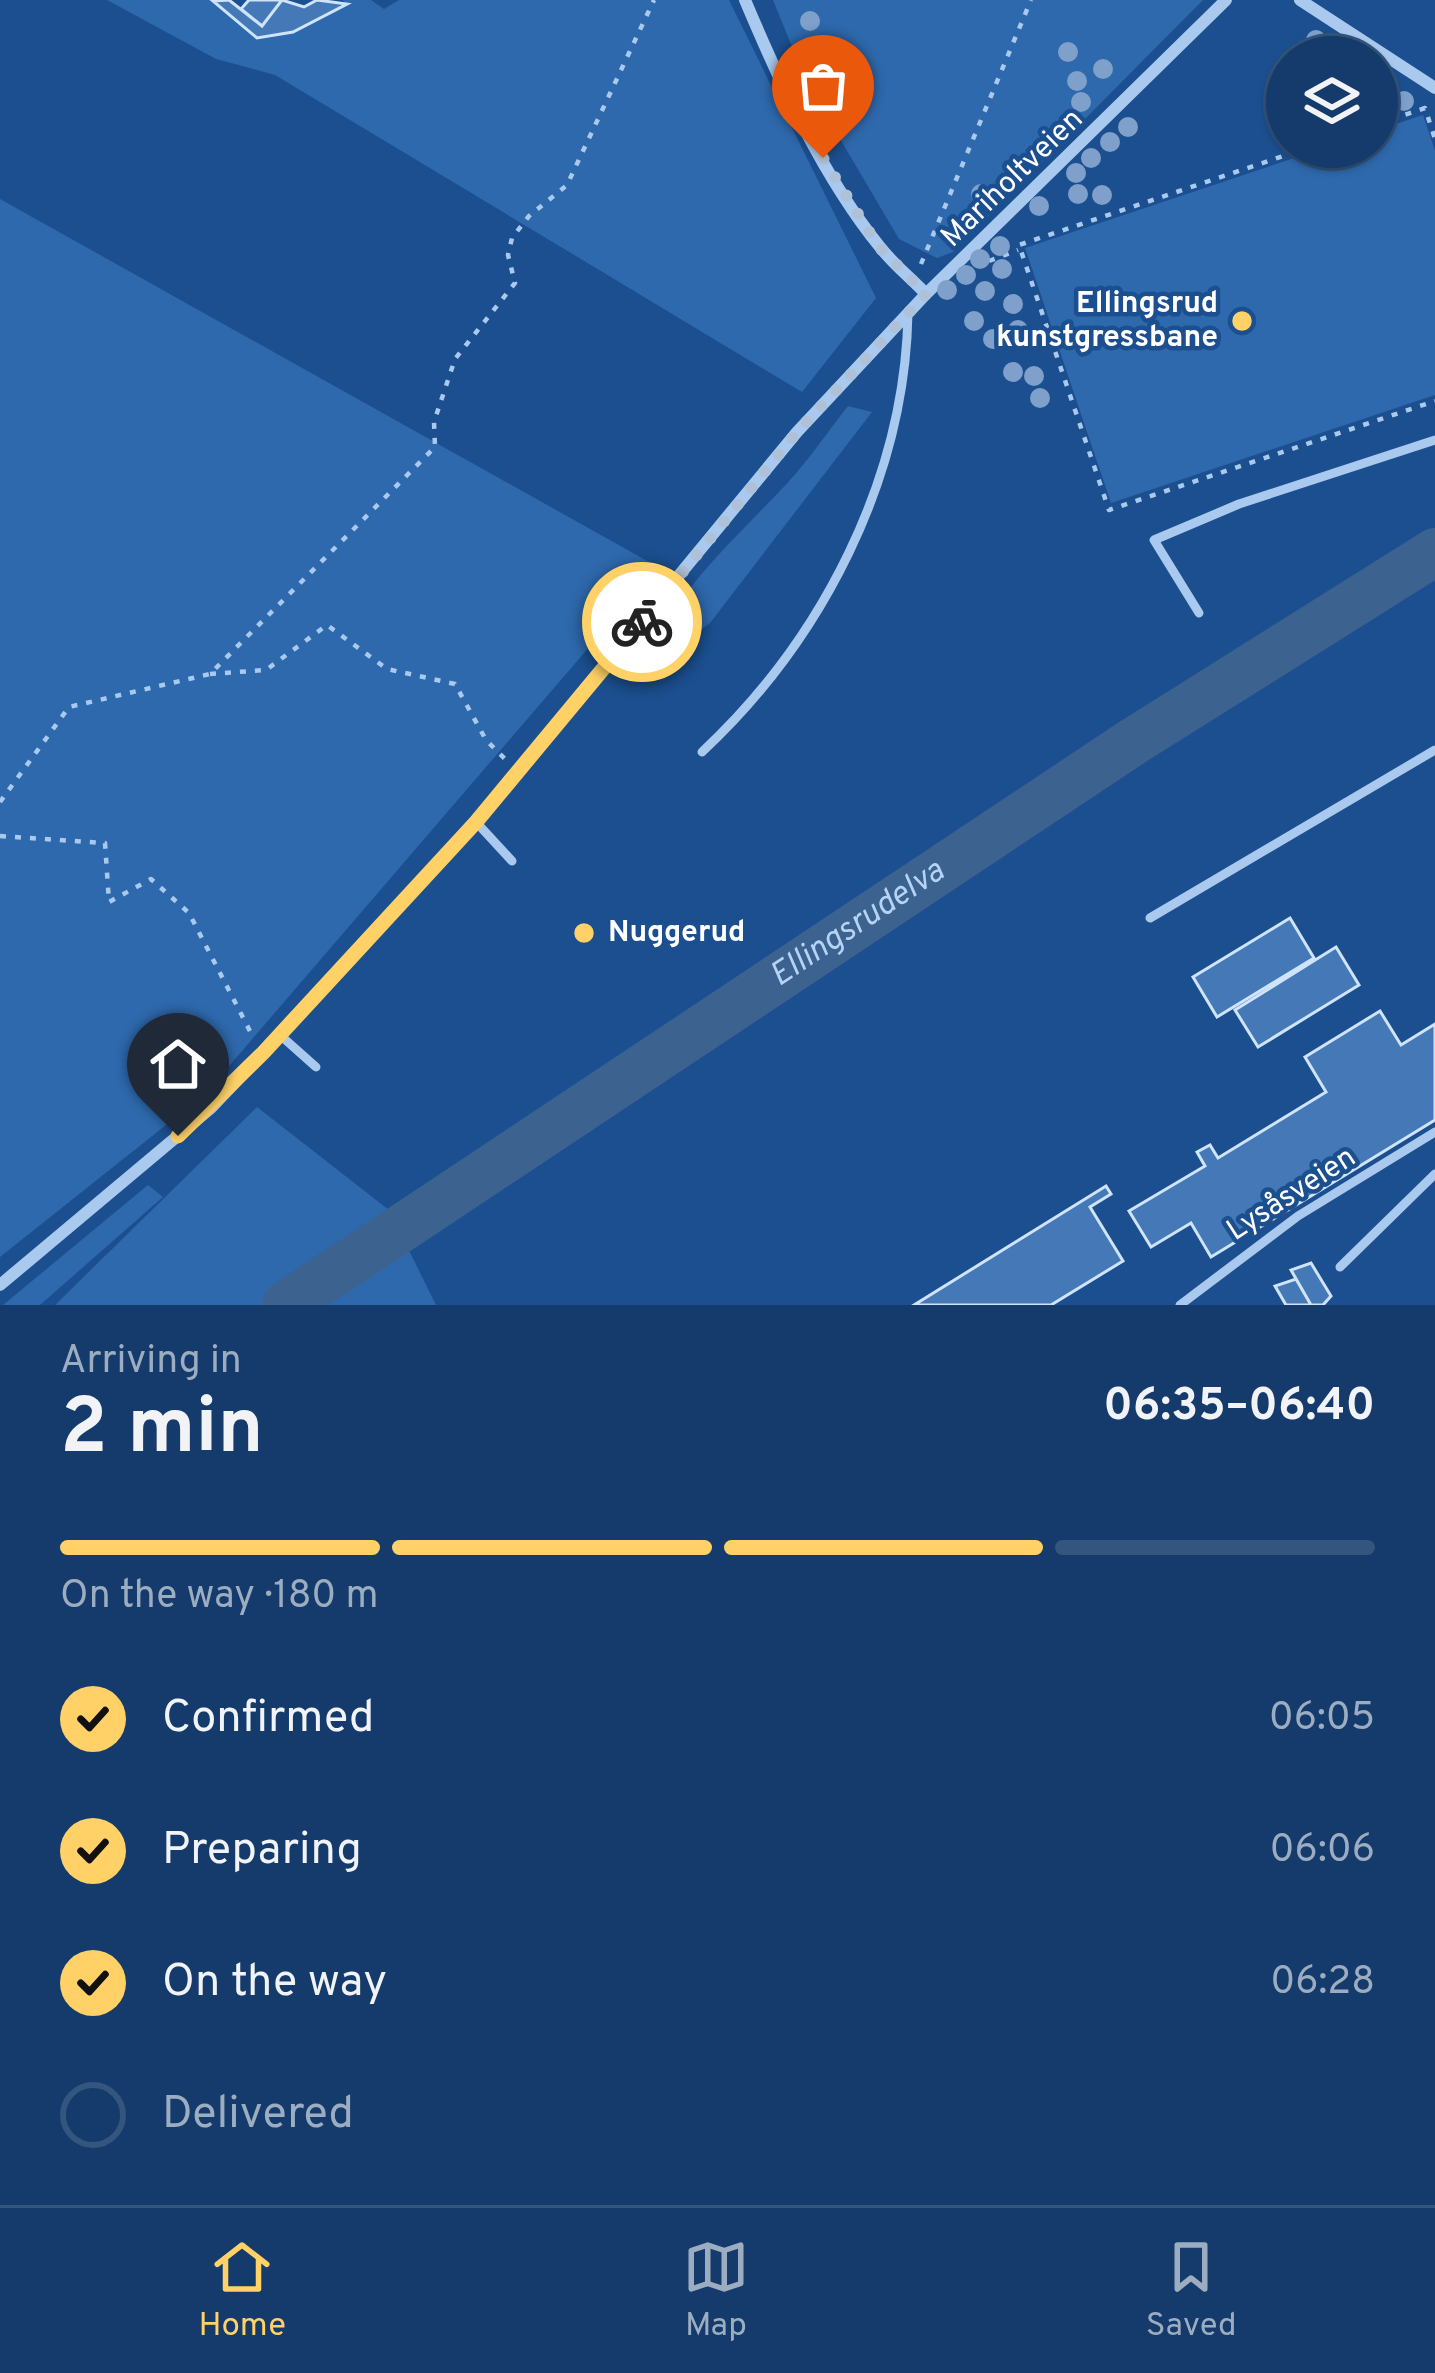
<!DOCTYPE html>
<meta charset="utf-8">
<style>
:root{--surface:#143b6b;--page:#1d4271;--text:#f1f3f6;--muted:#9dadc1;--line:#33557e;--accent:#ffd166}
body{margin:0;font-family:Overpass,sans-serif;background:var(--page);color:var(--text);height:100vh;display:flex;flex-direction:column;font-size:45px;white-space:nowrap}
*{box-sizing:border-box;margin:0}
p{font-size:39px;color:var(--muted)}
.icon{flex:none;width:66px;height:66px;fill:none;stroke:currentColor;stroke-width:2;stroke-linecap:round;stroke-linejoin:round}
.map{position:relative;height:1305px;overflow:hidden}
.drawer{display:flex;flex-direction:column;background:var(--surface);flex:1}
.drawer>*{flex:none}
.buttons{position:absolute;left:1266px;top:36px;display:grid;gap:24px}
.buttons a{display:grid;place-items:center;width:132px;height:132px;border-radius:50%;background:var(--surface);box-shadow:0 3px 9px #0004,0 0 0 3px var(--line);font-size:60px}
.pin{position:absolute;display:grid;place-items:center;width:102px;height:102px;color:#fff;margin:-123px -51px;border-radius:50% 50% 50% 0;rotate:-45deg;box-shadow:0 0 12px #0007}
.pin .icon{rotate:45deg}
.courier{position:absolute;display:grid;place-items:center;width:120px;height:120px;margin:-60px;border:9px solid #ffd166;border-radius:50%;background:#fff;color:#222;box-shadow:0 3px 15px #0007}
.overview em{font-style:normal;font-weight:700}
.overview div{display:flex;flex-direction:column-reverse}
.overview{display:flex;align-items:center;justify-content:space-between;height:204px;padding:0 60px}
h1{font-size:78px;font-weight:700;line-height:90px}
.bar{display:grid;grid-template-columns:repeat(4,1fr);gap:18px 12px;align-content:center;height:144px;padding:0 60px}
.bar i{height:15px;border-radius:9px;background:var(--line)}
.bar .on{background:var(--accent)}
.bar p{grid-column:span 4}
ol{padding:0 60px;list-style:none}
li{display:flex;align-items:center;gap:36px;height:132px}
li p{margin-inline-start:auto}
li .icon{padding:12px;border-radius:50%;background:var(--accent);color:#111;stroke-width:4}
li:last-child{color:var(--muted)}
li i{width:66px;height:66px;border:6px solid var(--line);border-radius:50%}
.tabs{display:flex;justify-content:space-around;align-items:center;height:168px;border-top:3px solid var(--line);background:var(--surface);font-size:33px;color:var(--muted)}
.tabs a{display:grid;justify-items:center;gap:6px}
.tabs .on{color:var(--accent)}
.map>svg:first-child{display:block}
.green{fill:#2e69ad}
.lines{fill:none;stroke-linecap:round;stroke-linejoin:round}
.river{stroke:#3c6290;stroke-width:48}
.building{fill:#4478b7;stroke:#cfe3fa;stroke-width:3}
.path{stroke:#a9c9ee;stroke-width:4.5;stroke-dasharray:6 9;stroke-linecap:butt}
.service{stroke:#a9c9ee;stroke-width:9}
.minor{stroke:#a9c9ee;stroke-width:12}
.tree{fill:#7ea0ca}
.done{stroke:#afc1d8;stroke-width:12;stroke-dasharray:0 21.6}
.route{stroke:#ffd166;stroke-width:15}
.poi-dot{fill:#ffd166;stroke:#1b4f8f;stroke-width:4.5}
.labels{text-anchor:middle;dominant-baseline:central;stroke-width:9;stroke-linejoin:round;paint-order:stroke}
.street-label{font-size:30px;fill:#fff;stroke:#1b4f8f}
.poi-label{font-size:30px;font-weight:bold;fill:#fff;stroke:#1b4f8f;text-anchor:end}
.water-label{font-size:33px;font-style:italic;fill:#b5d3f5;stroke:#1b4f8f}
</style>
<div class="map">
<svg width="1435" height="1305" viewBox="0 0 1435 1305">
<rect width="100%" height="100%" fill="#1b4f8f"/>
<path class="green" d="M 107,0 L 213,0 L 258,38 L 293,32 L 346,4 L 342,0 L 371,0 L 384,9 L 399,0 L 729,0 L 876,298 L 802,392 L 275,75 L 216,59 Z
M 773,0 L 1203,0 L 953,252 L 937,258 L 899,239 L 806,81 Z
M 1423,115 L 1435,151 L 1435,395 L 1111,503 L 1025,248 L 1327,147 L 1377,147 L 1377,130 Z
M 0,199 L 658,567 L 205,1094 L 0,1257 Z
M 848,406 L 872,412 L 710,623 L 637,676 C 676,593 716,557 778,493 C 804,467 825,435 848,406 Z
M 257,1107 L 389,1210 L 436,1305 L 55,1305 Z
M 148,1185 L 163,1197 L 40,1305 L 3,1305 Z"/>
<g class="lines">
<path class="river" id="s1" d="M 286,1305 L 1134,741 L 1435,552"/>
</g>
<path class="building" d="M 229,0 L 262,26 L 282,0 L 304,7 L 317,0 L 347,4 L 293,32 L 257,38 L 213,1 Z
M 249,0 L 282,0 L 262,26 L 241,9 Z
M 1290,918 L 1314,958 L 1217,1017 L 1193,977 Z
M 1336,947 L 1359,985 L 1258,1047 L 1235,1010 Z
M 1380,1011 L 1401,1045 L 1435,1024 L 1435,1120 L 1211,1257 L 1191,1223 L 1151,1247 L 1129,1211 L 1205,1166 L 1197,1152 L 1210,1145 L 1218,1158 L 1326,1092 L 1305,1057 Z
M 1106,1186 L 1111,1194 L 1090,1207 L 1123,1261 L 1051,1305 L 914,1305 Z
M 1311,1263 L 1331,1296 L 1323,1305 L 1311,1305 L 1291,1270 Z
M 1296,1279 L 1311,1305 L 1286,1305 L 1275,1286 Z"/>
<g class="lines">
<path class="path" d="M 1377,124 L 1425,108 L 1435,139
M 1310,147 L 1019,245 L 1109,510 L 1435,401
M 989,261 L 1018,250
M 921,264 L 1031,0
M 210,674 L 266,670 L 327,625 L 387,669 L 455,684 L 486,740 L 505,759
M 0,802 L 69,707 L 210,674 L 435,447 L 434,422 L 455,359 L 515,283 L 508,255 L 512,238 L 529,216 L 567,185 L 654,0
M 0,836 L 105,843 L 109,902 L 151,879 L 189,913 L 252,1035"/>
<path class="service" d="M 1199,613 L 1154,540 L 1239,504 L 1435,440
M 702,752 C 822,640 905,479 908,313
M 476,822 L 512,861
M 1150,918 L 1435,750
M 280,1035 L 316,1067
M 1340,1267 L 1435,1174
M 1180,1305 L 1298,1216 L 1435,1132"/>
<path class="minor" d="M 745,0 C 780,83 823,177 880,247 C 894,265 911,278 926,294
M 1300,0 L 1435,88
M 0,1285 L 211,1108 L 263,1053 L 476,822 L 797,432 L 926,294 L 1226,0"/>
</g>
<g class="tree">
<circle cx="810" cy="21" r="10"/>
<circle cx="1316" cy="40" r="10"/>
<circle cx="1068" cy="52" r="10"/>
<circle cx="809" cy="60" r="10"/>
<circle cx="1103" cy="69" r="10"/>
<circle cx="1077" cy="81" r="10"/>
<circle cx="1404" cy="101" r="10"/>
<circle cx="1081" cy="102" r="10"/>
<circle cx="1128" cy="127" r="10"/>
<circle cx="1110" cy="142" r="10"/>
<circle cx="1091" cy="158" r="10"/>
<circle cx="1076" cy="173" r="10"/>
<circle cx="981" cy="194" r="10"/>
<circle cx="1078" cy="194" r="10"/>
<circle cx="1102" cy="195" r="10"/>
<circle cx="1039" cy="206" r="10"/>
<circle cx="1000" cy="246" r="10"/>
<circle cx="980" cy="259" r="10"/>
<circle cx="1002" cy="269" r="10"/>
<circle cx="966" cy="275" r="10"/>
<circle cx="947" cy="290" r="10"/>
<circle cx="985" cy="291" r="10"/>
<circle cx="1013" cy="304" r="10"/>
<circle cx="974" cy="321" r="10"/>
<circle cx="1018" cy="330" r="10"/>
<circle cx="993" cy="339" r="10"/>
<circle cx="1013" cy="372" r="10"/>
<circle cx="1034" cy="376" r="10"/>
<circle cx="1040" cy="398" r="10"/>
</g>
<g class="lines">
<path class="done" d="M 642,622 L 797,432 L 926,294 L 878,246 L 823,158"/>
<path class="route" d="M 178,1136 L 263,1053 L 476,822 L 642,622"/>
</g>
<g class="poi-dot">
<circle cx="1242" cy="321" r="12"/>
<circle cx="584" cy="933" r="12"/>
</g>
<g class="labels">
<g class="street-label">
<text transform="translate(1013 179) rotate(-44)">Mariholtveien</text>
<text transform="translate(1292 1195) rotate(-33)">Lysåsveien</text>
</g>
<g class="poi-label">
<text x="1218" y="304">Ellingsrud<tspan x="1218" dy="34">kunstgressbane</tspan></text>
<text x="608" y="933" text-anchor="start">Nuggerud</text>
</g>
<g class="water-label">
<text stroke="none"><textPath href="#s1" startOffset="687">Ellingsrudelva</textPath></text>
</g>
</g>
</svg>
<div class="buttons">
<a><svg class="icon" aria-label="layers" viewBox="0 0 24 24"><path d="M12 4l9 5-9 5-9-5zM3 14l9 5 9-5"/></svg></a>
</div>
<div class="pin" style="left:823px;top:158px;background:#ea580c"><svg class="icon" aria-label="bag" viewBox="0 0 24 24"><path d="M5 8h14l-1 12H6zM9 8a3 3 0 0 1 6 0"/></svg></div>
<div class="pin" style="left:178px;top:1136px;background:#1f2937"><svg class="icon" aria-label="home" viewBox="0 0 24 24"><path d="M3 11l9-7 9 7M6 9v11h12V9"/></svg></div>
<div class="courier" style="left:642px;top:622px"><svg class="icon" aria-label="bike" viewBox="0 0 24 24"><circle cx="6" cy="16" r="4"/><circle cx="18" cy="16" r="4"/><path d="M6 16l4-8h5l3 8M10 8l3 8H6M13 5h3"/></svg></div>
</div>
<section class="drawer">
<div class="overview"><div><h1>2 min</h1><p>Arriving in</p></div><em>06:35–06:40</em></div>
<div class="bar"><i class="on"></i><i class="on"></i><i class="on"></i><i></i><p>On the way · 180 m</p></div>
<ol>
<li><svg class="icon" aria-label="check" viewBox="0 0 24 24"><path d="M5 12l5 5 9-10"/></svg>Confirmed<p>06:05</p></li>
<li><svg class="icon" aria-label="check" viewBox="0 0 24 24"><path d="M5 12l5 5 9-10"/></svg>Preparing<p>06:06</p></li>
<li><svg class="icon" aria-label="check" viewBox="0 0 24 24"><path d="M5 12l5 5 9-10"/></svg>On the way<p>06:28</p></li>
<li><i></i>Delivered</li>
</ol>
</section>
<nav class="tabs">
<a class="on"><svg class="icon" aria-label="home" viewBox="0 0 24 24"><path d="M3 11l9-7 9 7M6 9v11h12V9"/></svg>Home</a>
<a><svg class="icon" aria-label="map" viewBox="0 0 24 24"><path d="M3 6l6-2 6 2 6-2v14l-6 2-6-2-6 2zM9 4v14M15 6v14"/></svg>Map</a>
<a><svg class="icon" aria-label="saved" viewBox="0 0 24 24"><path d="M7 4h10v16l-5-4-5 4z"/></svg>Saved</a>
</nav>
